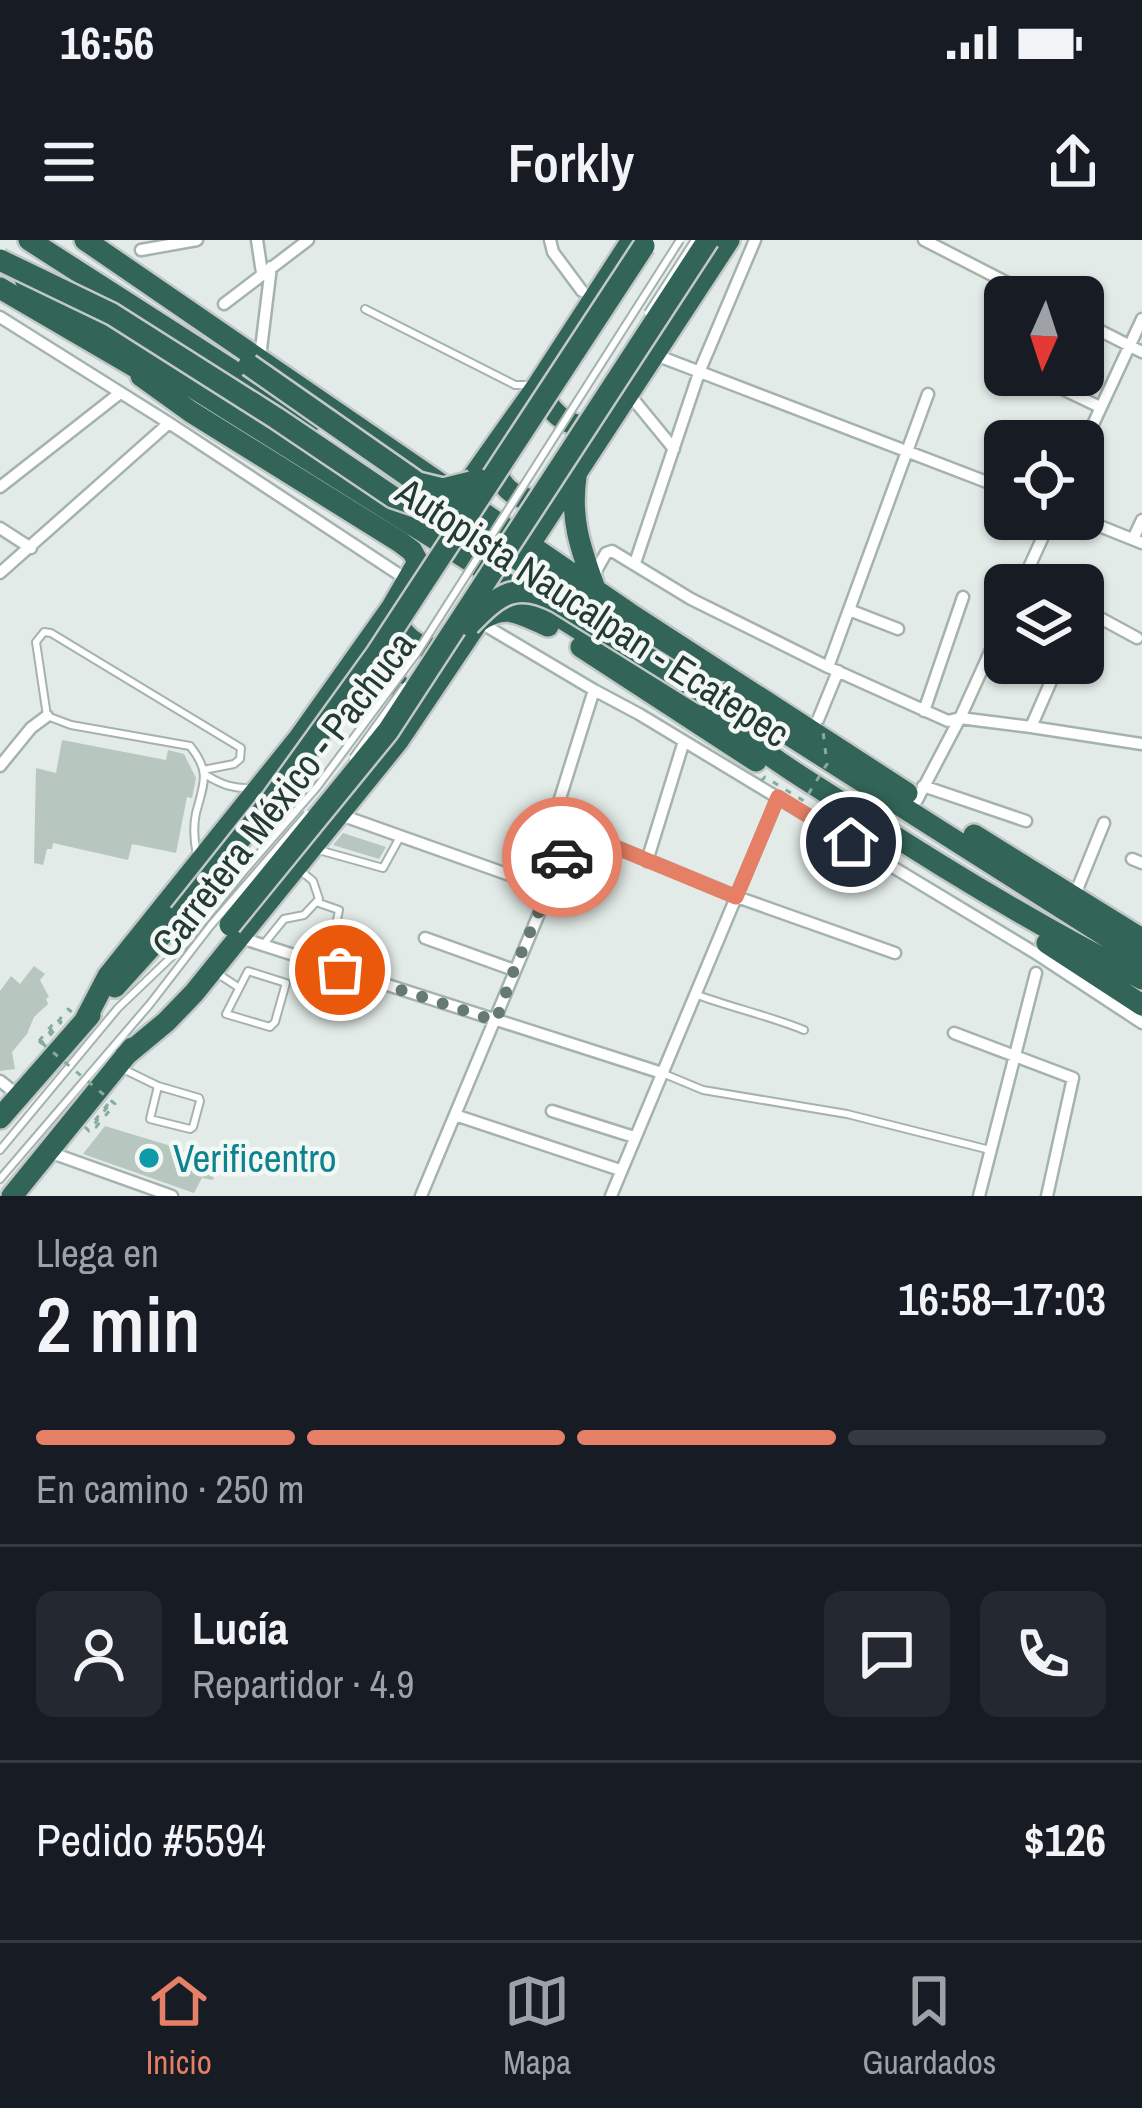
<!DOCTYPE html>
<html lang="es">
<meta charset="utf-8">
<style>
:root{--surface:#171b24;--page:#242831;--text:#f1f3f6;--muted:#9ea1a6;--line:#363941;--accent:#e57f66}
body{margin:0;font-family:"Archivo Narrow",sans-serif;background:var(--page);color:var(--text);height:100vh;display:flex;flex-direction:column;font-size:45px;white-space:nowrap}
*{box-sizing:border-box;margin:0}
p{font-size:39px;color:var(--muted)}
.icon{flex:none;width:66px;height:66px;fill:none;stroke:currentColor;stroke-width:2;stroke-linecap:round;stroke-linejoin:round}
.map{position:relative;height:956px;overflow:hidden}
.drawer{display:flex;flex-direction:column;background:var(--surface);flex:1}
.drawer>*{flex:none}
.needle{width:78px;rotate:183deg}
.buttons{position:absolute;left:984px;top:36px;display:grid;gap:24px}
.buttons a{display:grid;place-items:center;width:120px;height:120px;border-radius:18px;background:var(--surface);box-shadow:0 3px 9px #0004;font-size:60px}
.pin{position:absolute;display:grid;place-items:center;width:102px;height:102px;color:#fff;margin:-51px;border:6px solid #fff;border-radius:50%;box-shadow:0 3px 12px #0007}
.courier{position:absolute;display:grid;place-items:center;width:120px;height:120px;margin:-60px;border:9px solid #e57f66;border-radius:50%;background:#fff;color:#222;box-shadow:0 3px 15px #0007}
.headline em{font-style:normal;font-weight:600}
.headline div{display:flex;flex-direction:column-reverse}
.headline{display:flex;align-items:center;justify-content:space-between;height:204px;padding:0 36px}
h1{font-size:78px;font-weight:600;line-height:90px}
.bar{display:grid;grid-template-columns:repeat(4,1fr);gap:18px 12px;align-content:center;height:144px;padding:0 36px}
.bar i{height:15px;border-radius:9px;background:var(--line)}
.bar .current{background:var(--accent)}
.bar p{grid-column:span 4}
.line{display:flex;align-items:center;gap:30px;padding:0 36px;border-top:3px solid var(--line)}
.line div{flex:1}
.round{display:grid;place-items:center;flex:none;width:126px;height:126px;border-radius:18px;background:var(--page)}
.status{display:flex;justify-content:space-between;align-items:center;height:84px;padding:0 60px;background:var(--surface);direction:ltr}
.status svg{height:33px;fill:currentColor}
header{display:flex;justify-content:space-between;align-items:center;height:156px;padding:0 36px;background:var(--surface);font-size:54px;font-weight:600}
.menu{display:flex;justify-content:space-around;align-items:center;height:168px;border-top:3px solid var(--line);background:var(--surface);font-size:33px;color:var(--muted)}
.menu a{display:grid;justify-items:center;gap:6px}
.menu .current{color:var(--accent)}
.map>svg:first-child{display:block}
.building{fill:#b8c6c0}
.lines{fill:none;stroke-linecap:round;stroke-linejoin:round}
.lane-casing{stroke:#a5b3ad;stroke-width:10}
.street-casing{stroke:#a5b3ad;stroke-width:15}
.highway-casing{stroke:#c2c8c6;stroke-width:26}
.path{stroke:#86ac9e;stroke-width:3;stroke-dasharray:6 9;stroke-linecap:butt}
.lane{stroke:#fff;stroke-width:6}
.street{stroke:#fff;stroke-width:10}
.highway{stroke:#326457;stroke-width:21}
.lane-bridge-casing{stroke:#a5b3ad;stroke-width:10;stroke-linecap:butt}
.highway-bridge-casing{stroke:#c2c8c6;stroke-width:26;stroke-linecap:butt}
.path-bridge{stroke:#86ac9e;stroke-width:3;stroke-dasharray:6 9;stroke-linecap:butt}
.lane-bridge{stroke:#fff;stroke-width:6}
.highway-bridge{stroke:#326457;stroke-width:21}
.done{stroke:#667972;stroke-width:12;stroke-dasharray:0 21.6}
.route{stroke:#e57f66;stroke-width:15}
.culture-dot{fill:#0f9aa8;stroke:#f3f8f5;stroke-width:4.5}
.labels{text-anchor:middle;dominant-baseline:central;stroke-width:9;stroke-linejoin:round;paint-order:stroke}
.street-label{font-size:39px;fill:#243b33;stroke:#f3f8f5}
.culture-label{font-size:39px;fill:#0d838f;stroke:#f3f8f5;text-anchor:start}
</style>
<div class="status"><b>16:56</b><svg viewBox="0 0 49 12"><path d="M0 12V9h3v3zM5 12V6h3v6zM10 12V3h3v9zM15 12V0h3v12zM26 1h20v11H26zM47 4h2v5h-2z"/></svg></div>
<header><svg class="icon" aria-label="menu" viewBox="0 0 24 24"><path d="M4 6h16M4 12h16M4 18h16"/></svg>Forkly<svg class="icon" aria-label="share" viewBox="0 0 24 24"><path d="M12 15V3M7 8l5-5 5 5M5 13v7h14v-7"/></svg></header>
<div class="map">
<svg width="1142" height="956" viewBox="0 0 1142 956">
<rect width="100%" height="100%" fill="#e2ebe7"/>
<path class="building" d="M 62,500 L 166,520 L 168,510 L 184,514 L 196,538 L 192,558 L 187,557 L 176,613 L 132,604 L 128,620 L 53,603 L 52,609 L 47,609 L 43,625 L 34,623 L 36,528 L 56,533 Z
M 343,593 L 386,607 L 379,619 L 333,605 Z
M 34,726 L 45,734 L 40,740 L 49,757 L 46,759 L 48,764 L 34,777 L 27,794 L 12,812 L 15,829 L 0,831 L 0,751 L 11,736 L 20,744 Z
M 105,886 L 217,920 L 213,940 L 202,938 L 194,953 L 83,914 Z"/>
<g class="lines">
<g class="lane-casing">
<path id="lane" d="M 365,69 L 515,145 L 530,145
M 206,535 C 222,545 234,549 253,548
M 315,609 L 383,628 L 400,597
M 197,615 C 194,601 193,587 196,573 C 204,543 211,532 190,506 L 71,485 L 47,476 L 36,402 L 44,392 L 51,393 L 241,508 L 240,519 L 234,524 L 203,530
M 316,662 L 339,670 L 336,685
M 263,705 L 284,679 L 304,675 L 319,659 L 313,641 L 302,632
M 248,731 L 286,743 L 275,782 L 270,787 L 226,774 Z
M 215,732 L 238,747
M 695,754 C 732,768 767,775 804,790
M 121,828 L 158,846 L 199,858 L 200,861 L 193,887 L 190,889 L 150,879 L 158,846
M 662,833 L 703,850 L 847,874 L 990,910
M 0,910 L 118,768 L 187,702 L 204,680
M 0,939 L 150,764 L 211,685"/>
</g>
<g class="street-casing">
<path id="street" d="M 257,0 L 262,33
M 550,0 L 553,12 L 582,51
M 924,0 L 1035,57
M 141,10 L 197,0
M 224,64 L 308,0
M 0,77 L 169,183 L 409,341
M 1083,82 L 1142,112
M 260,117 L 271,27
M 661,117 L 1005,249
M 1033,135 L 1100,167
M 629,154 L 674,209
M 1083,206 L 1142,79
M 0,247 L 120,153
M 1082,279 L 1142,303
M 0,288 L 31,308
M 1133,299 L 1142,280
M 635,323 L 700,130 L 755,0
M 0,333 L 169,183
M 595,338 L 597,329 L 606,313 L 612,311 L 691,359 L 828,427 L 948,481 L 960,478 L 1031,487 L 1142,504
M 1021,345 L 1051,279
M 849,370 L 898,389
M 1083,374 L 1091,373 L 1137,398
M 481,383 L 594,450 L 639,474 L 1037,714 L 1142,783
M 828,427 L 928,154
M 594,450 L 553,581 L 737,657 L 895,713
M 924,471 L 963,357
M 1031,487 L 1059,423
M 813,492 L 838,431
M 0,526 L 31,488 L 47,476
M 923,546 L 1026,581
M 917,560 L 960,478 L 1005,379
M 338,574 L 549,649
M 1132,619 L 1142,623
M 647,621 L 684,501
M 1074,657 L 1104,583
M 241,698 L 662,833
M 425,698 L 514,730
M 954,793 L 1073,838 L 1047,956
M 0,841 L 19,856
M 552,871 L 634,897
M 455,875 L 620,930
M 49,912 L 172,956
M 421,956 L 574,590
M 611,956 L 778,557
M 979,956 L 1036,733"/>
</g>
<g class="highway-casing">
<path id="highway" d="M 29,0 L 311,181
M 85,0 L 629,373 L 907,553
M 25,39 L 122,103 L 729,483 C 768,518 813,544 857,572 C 949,632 1044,689 1142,739
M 0,48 L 154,138
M 539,145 C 549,174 569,191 601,186
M 494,215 C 495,249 522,268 554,256
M 576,237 C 570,278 580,307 594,346
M 396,240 L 685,429 L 1142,719
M 465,248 L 538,145 L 632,0
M 522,316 L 729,0
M 392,367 C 400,401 425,414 458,409
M 581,407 L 756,521
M 353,431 C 384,425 407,442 408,474
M 974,595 L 1142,699
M 1047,703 L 1142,765
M 115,747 L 180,675
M 84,782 L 108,736 L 299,498 L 392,367 L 418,322 L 412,311 L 400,302 L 191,172 L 141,136
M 125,816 L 166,782 L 194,753 L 398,501 L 478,382 C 506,362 520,374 548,386
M 0,878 L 90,775
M 12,956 L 132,808"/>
</g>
<path class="path" d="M 39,801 L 41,803 L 68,769 L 73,773
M 85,887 L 89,891 L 109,865"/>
<use href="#lane" class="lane"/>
<use href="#street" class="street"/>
<use href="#highway" class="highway"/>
<g class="lane-bridge-casing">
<path id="lane-bridge" d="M 648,73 L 695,0
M 353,518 L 405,446
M 204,680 L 243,632 L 317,547 L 416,414 L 680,0
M 211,685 L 307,574"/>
</g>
<g class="highway-bridge-casing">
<path id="highway-bridge" d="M 0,20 L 112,74 L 276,178 L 393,257 L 425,268 L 440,267 L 465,255 L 478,239
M 249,125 L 418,243 L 443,249 L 471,242
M 469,385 C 499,354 516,340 558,362 L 704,453 L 724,454
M 180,675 L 273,558 L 376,415 L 644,6
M 230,685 L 388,491 L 708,0"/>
</g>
<path class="path-bridge" d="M 761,541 L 765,537 L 804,561 L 827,524 L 822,483
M 39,801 L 57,779 L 61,782 L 43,804 L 115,864 L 96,887 L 92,884 L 108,864"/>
<use href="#lane-bridge" class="lane-bridge"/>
<use href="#highway-bridge" class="highway-bridge"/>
</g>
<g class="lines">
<path class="done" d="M 340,730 L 496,781 L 514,730 L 562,617"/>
<path class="route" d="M 562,617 L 574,590 L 736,657 L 778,557 L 851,602"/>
</g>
<circle class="culture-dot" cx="149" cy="918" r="12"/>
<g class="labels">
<g class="street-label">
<text transform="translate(593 372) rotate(33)">Autopista Naucalpan - Ecatepec</text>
<text transform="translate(283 554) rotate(-52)">Carretera México - Pachuca</text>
</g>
<g class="culture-label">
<text x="173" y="918">Verificentro</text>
</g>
</g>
</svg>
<div class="buttons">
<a><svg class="needle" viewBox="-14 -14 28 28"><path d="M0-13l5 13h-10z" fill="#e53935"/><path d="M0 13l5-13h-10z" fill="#9ea1a6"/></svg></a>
<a><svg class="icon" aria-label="locate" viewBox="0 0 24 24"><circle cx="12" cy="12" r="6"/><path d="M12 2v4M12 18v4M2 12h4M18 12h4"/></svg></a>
<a><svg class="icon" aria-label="layers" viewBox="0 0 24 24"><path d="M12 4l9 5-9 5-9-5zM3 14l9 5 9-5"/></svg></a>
</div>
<div class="pin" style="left:340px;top:730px;background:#ea580c"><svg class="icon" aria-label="bag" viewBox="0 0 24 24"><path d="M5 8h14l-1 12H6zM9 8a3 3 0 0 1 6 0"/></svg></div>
<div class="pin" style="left:851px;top:602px;background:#1f2937"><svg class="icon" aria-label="home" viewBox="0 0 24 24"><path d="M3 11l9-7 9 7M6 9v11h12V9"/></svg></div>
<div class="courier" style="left:562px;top:617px"><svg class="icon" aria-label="car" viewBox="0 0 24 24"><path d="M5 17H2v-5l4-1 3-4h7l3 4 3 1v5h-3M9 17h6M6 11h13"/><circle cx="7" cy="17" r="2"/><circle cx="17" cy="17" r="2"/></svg></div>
</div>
<section class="drawer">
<div class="headline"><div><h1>2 min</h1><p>Llega en</p></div><em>16:58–17:03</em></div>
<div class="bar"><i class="current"></i><i class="current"></i><i class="current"></i><i></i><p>En camino · 250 m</p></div>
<div class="line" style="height:216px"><a class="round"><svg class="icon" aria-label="person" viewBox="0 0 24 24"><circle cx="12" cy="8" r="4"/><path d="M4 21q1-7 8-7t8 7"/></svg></a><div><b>Lucía</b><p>Repartidor · 4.9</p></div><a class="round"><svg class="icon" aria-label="chat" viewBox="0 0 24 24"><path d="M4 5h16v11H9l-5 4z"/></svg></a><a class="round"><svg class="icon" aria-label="phone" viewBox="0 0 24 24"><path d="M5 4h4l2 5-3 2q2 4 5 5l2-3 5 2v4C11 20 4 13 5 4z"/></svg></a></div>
<div class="line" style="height:156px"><div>Pedido #5594</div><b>$126</b></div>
</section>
<nav class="menu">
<a class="current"><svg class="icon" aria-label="home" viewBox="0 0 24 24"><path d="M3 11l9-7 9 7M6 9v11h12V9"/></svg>Inicio</a>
<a><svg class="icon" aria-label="map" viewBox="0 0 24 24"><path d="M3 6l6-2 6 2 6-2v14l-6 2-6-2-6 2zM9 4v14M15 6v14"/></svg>Mapa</a>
<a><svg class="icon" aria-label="saved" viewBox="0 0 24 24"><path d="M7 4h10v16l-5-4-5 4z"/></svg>Guardados</a>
</nav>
